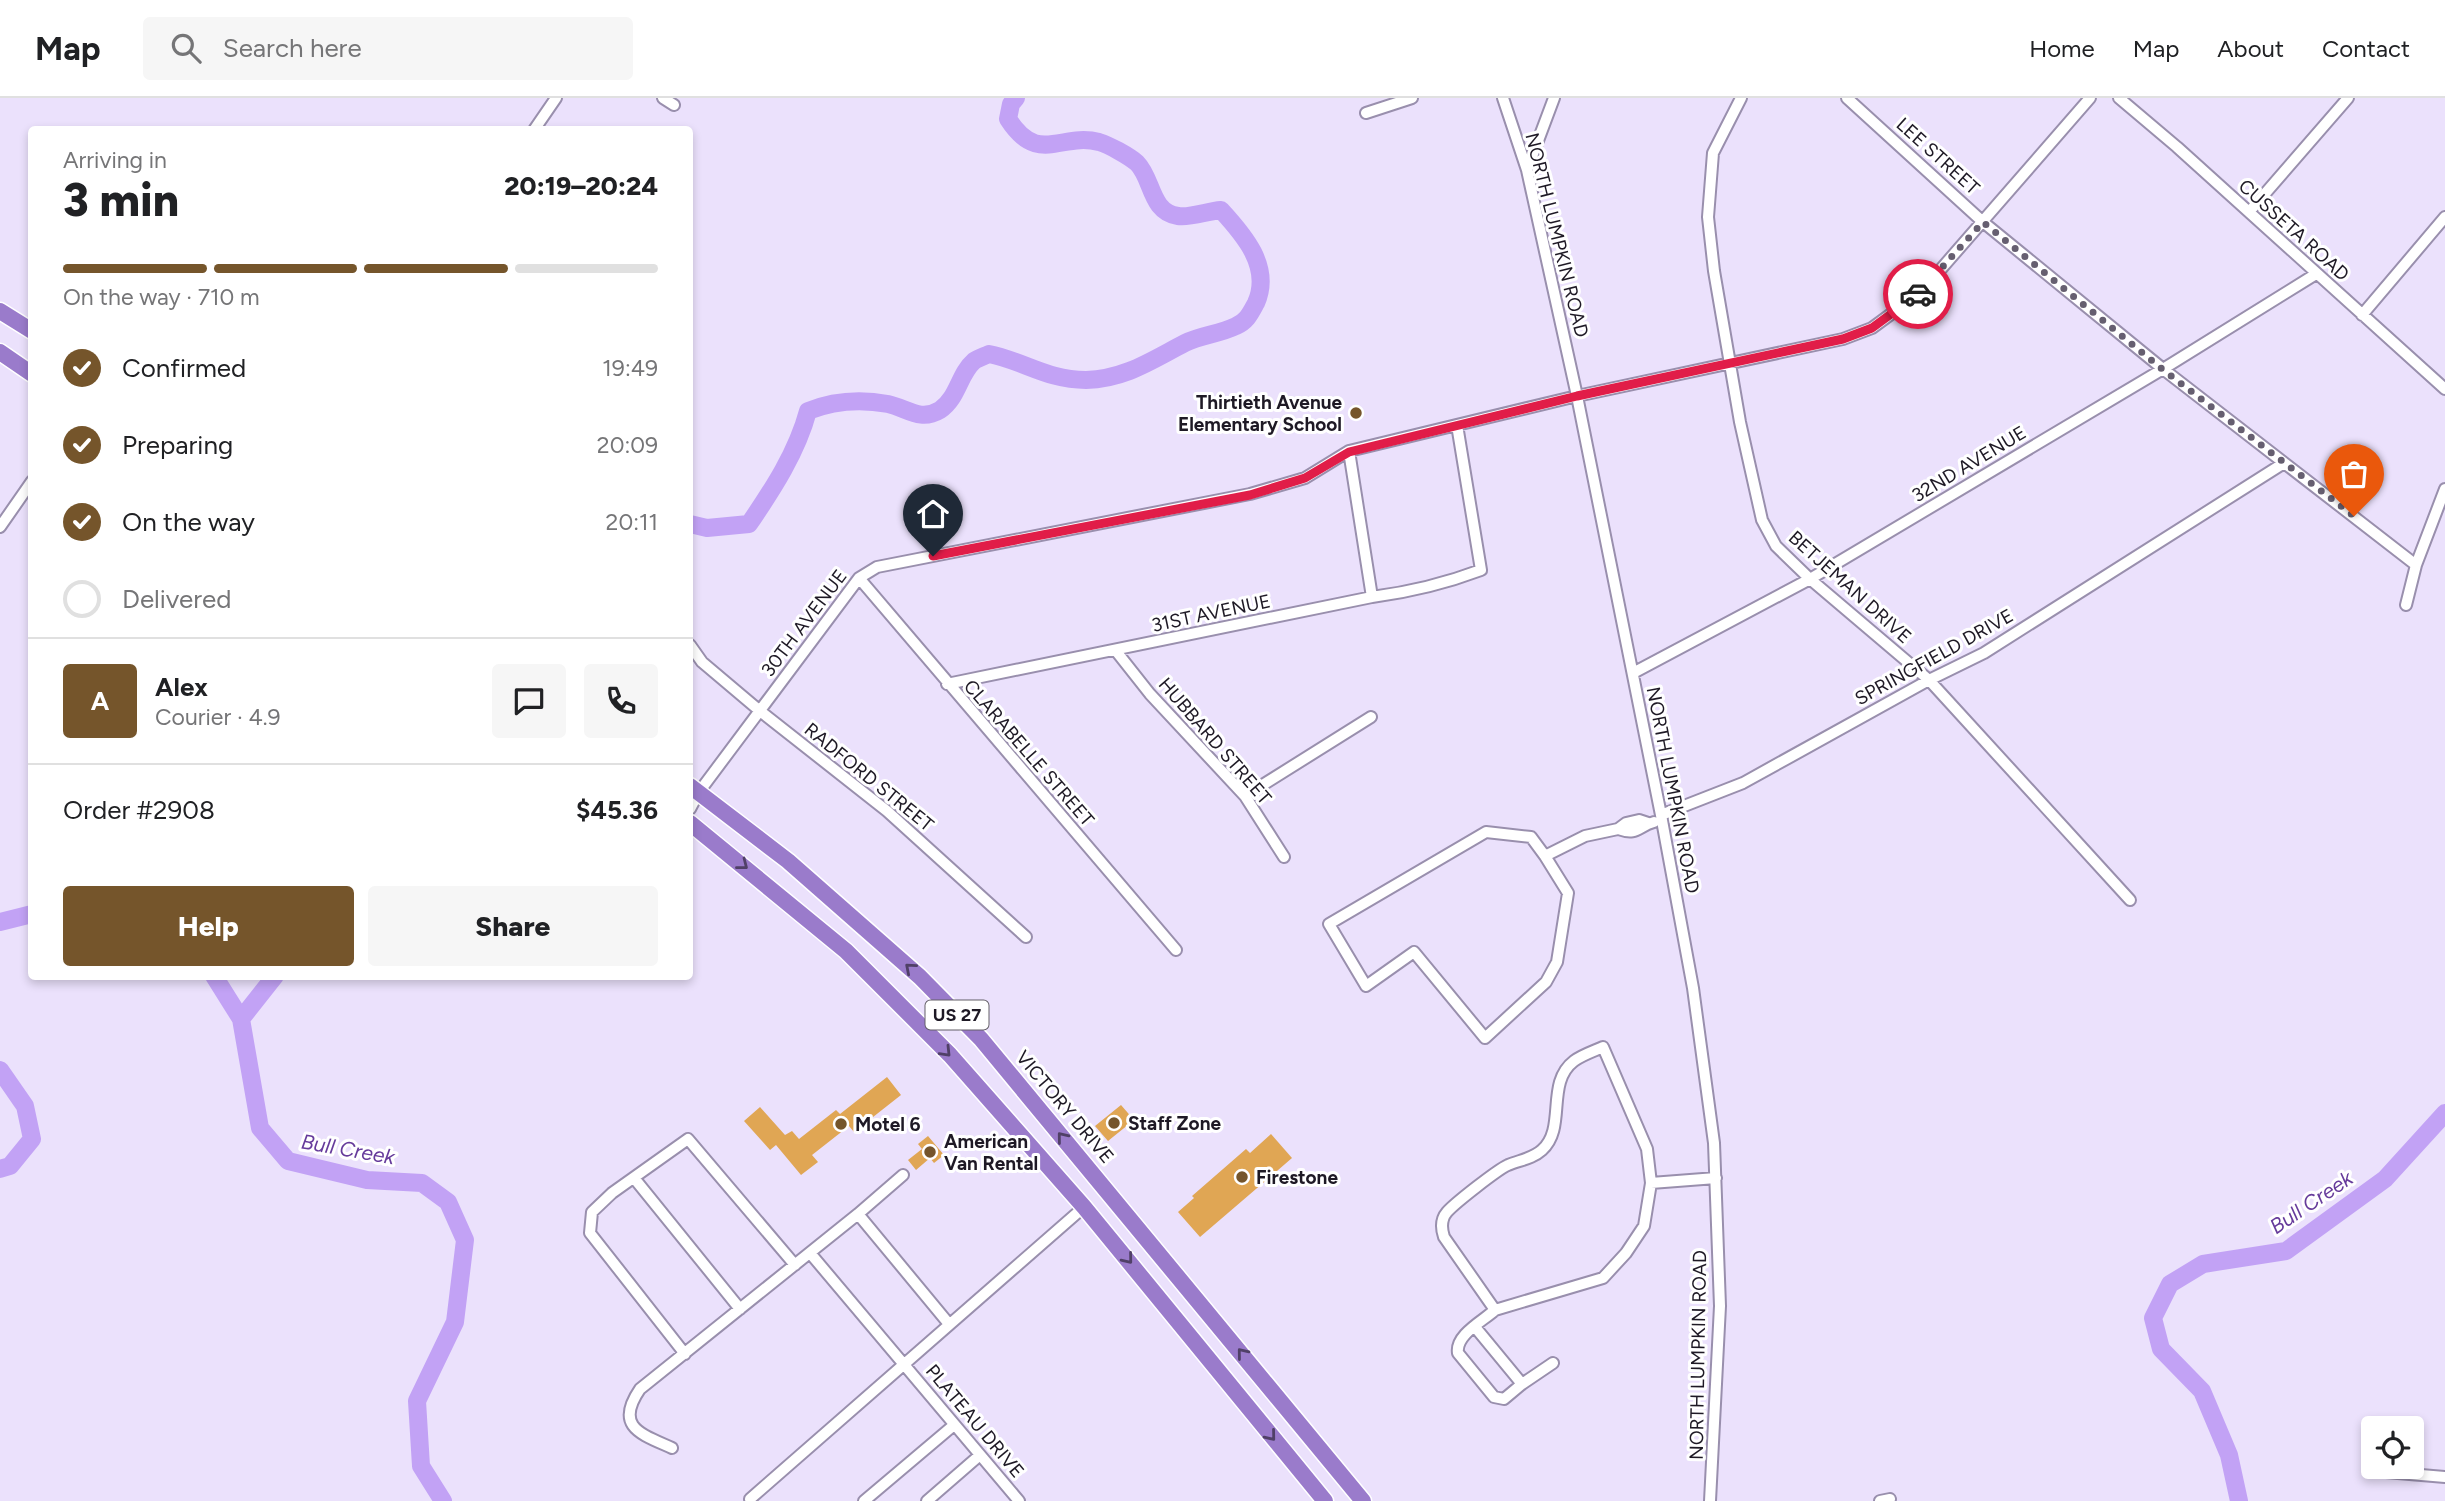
<!DOCTYPE html>
<meta charset="utf-8">
<style>
:root{--surface:#fff;--page:#f6f6f6;--text:#202124;--muted:#757577;--line:#e0e0e0;--accent:#75552b}
body{margin:0;font-family:Figtree,sans-serif;background:var(--page);color:var(--text);height:100vh;display:flex;flex-direction:column;font-size:26px;white-space:nowrap}
*{box-sizing:border-box;margin:0}
p{font-size:23px;color:var(--muted)}
.icon{flex:none;width:38px;height:38px;fill:none;stroke:currentColor;stroke-width:2;stroke-linecap:round;stroke-linejoin:round}
.map{position:relative;flex:1;overflow:hidden}
.panel{position:absolute;left:28px;top:28px;width:665px;height:854px;display:flex;flex-direction:column;background:var(--surface);border-radius:7px;box-shadow:0 4px 10px #0003}
.panel>*{flex:none}
.tools{position:absolute;left:2361px;top:1318px;display:grid;gap:14px}
.tools a{display:grid;place-items:center;width:63px;height:63px;border-radius:7px;background:var(--surface);box-shadow:0 4px 10px #0003;font-size:35px}
.pin{position:absolute;display:grid;place-items:center;width:60px;height:60px;color:#fff;margin:-72px -30px;border-radius:50% 50% 50% 0;rotate:-45deg;box-shadow:0 0 7px #0007}
.pin .icon{rotate:45deg}
.courier{position:absolute;display:grid;place-items:center;width:70px;height:70px;margin:-35px;border:5px solid #e11d48;border-radius:50%;background:#fff;color:#222;box-shadow:0 2px 9px #0007}
.head em{font-style:normal;font-weight:800}
.head div{display:flex;flex-direction:column-reverse}
.head{display:flex;align-items:center;justify-content:space-between;height:119px;padding:0 35px}
h1{font-size:46px;font-weight:800;line-height:52px}
.bar{display:grid;grid-template-columns:repeat(4,1fr);gap:10px 7px;align-content:center;height:84px;padding:0 35px}
.bar i{height:9px;border-radius:5px;background:var(--line)}
.bar .on{background:var(--accent)}
.bar p{grid-column:span 4}
.line{display:flex;align-items:center;gap:18px;padding:0 35px;border-top:2px solid var(--line)}
.line div{flex:1}
.round{display:grid;place-items:center;flex:none;width:74px;height:74px;border-radius:7px;background:var(--page)}
ol{padding:0 35px;list-style:none}
li{display:flex;align-items:center;gap:21px;height:77px}
li p{margin-inline-start:auto}
li .icon{padding:7px;border-radius:50%;background:var(--accent);color:#fff;stroke-width:4}
li:last-child{color:var(--muted)}
li i{width:38px;height:38px;border:4px solid var(--line);border-radius:50%}
.cta{display:flex;gap:14px;margin-top:auto;padding:14px 35px}
.cta a{flex:1;height:80px;border-radius:7px;background:var(--accent);color:#fff;font-size:28px;font-weight:800;line-height:80px;text-align:center}
.cta a+a{background:var(--page);color:var(--text)}
header{display:flex;align-items:center;gap:42px;box-sizing:border-box;height:98px;padding:0 35px;background:var(--surface);border-bottom:2px solid var(--line)}
header strong{font-size:33px}
nav{display:flex;gap:38px;margin-inline-start:auto;font-size:24px}
.search{width:490px;height:63px;background:var(--page);display:flex;align-items:center;gap:18px;box-sizing:border-box;padding:0 24px;border-radius:7px;color:var(--muted);font-size:26px}
.map>svg:first-child{display:block}
.lines{fill:none;stroke-linecap:round;stroke-linejoin:round}
.river{stroke:#c2a2f5;stroke-width:18}
.building{fill:#e0a654}
.minor-casing{stroke:#998fad;stroke-width:14}
.highway-casing{stroke:#fff;stroke-width:19}
.minor{stroke:#fff;stroke-width:10}
.highway{stroke:#9a7bcb;stroke-width:16}
.oneway{stroke:#504067}
.done{stroke:#665f70;stroke-width:7;stroke-dasharray:0 12.6}
.route{stroke:#e11d48;stroke-width:9}
.poi-dot{fill:#75552b;stroke:#fff;stroke-width:2.5}
.labels{text-anchor:middle;dominant-baseline:central;stroke-width:6;stroke-linejoin:round;paint-order:stroke}
.shield{fill:#fff;stroke:#625e66;stroke-width:2}
.shield-label{font-size:18px;font-weight:bold;fill:#1e1925}
.street-label{font-size:19px;fill:#1e1925;stroke:#fff}
.poi-label{font-size:19px;font-weight:bold;fill:#1e1925;stroke:#fff;text-anchor:start}
.water-label{font-size:21px;font-style:italic;fill:#663b9b;stroke:#fff}
</style>
<header>
<strong>Map</strong>
<div class="search"><svg class="icon" aria-label="search" viewBox="0 0 24 24"><circle cx="10" cy="10" r="6"/><path d="M15 15l6 6"/></svg>Search here</div>
<nav><a>Home</a><a>Map</a><a>About</a><a>Contact</a></nav>
</header>
<div class="map">
<svg width="2445" height="1403" viewBox="0 0 2445 1403">
<rect width="100%" height="100%" fill="#ebe1fc"/>
<g class="lines">
<path class="river" d="M 690,426 L 707,430 L 749,426 C 773,391 797,354 808,313 C 833,303 861,301 888,306 C 907,310 920,324 940,312 C 958,300 959,276 974,263 C 978,260 985,258 989,256 C 1024,263 1047,282 1086,282 C 1125,281 1152,262 1185,245 C 1201,237 1220,236 1236,228 C 1247,223 1250,216 1256,205 C 1272,169 1244,137 1221,112 C 1208,113 1190,120 1178,118 C 1150,114 1153,81 1137,65 C 1129,58 1109,47 1099,44 C 1061,34 1038,68 1008,21 L 1011,6 L 1016,0
M 0,824 L 32,816
M 214,878 L 241,921 L 260,1030 L 288,1063 L 367,1082 L 422,1085 L 448,1104 L 465,1142 L 455,1224 L 417,1303 L 421,1368 L 443,1403
M 241,921 L 275,878
M 0,972 L 25,1008 L 32,1041 L 10,1068 L 0,1071
M 2239,1403 L 2229,1357 L 2202,1293 L 2161,1251 L 2153,1220 L 2170,1186 L 2203,1166 L 2286,1153 L 2385,1081 L 2445,1015"/>
</g>
<path class="building" d="M 887,979 L 901,997 L 854,1034 L 849,1028 L 812,1057 L 818,1064 L 801,1077 L 776,1047 L 770,1052 L 744,1023 L 760,1009 L 785,1037 L 792,1033 L 799,1041 L 836,1012 L 840,1016 Z
M 1121,1007 L 1134,1022 L 1108,1043 L 1095,1028 Z
M 1271,1036 L 1292,1060 L 1200,1139 L 1178,1114 L 1194,1100 L 1192,1098 L 1246,1051 L 1250,1055 Z
M 928,1038 L 944,1057 L 934,1065 L 930,1060 L 916,1072 L 908,1062 L 922,1051 L 918,1046 Z"/>
<g class="lines">
<g class="minor-casing">
<path id="minor" d="M 663,0 L 674,7
M 1503,0 L 1527,72 L 1577,298 L 1661,717 L 1693,890 L 1714,1045 L 1720,1208 L 1710,1403
M 1741,0 L 1713,55 L 1708,119 L 1714,173 L 1740,324 L 1762,422 L 1776,448 L 1810,481 L 1929,582 L 2130,802
M 1847,0 L 1983,124 L 2163,271 L 2416,467 L 2445,391
M 2119,0 L 2177,49 L 2445,291
M 1366,15 L 1412,0
M 534,32 L 556,0
M 1527,72 L 1554,0
M 2249,114 L 2348,0
M 2362,217 L 2445,119
M 1349,353 L 1372,499
M 0,429 L 32,383
M 859,480 L 1176,852
M 2406,507 L 2416,467
M 690,547 L 702,564 L 760,613 L 887,713 L 1026,839
M 1116,553 L 1150,596 L 1245,698 L 1284,759
M 1633,575 L 1810,481 L 2163,271 L 2316,176
M 947,586 L 1372,499 C 1410,494 1444,486 1481,472 L 1457,327
M 1245,698 L 1371,619
M 690,711 L 699,694 L 859,480 L 877,469 L 1250,396 L 1305,380 L 1349,353 L 1577,298 L 1843,241 L 1872,230 L 1921,194 L 2090,0
M 1661,717 L 1743,685 L 1929,582 L 1984,555 L 2284,365
M 1618,731 C 1638,738 1638,728 1654,724
M 1545,758 L 1568,795 L 1557,864 L 1546,884 L 1485,940 L 1414,854 L 1366,888 L 1329,826 L 1486,734 L 1531,739 L 1545,758 L 1585,738 L 1618,731 L 1626,725 L 1639,722 L 1648,725
M 634,1080 L 740,1211
M 1651,1085 L 1644,1128 L 1626,1155 L 1603,1180 L 1495,1212 L 1444,1139 C 1441,1130 1441,1121 1447,1114 C 1455,1105 1497,1072 1508,1067 C 1520,1062 1532,1061 1542,1052 C 1567,1030 1545,985 1574,963 C 1582,957 1594,953 1603,949 L 1647,1051 L 1651,1085 L 1716,1080
M 858,1116 L 903,1077
M 810,1155 L 1019,1403
M 1475,1229 L 1522,1286 L 1504,1301 L 1494,1299 L 1458,1255 C 1455,1237 1483,1223 1495,1212
M 685,1256 L 590,1135 L 592,1114 L 612,1095 L 688,1041 L 795,1167
M 1522,1286 L 1553,1265
M 672,1350 C 641,1336 614,1329 640,1291 L 858,1116 L 949,1226
M 2386,1374 L 2445,1379
M 750,1401 L 1084,1109
M 864,1403 L 954,1327
M 927,1403 L 980,1357
M 1880,1403 L 1890,1401"/>
</g>
<g class="highway-casing">
<path id="highway" d="M 0,213 L 32,233
M 0,254 L 32,276
M 690,688 L 788,763 L 920,879 L 981,941 L 1363,1403
M 690,725 L 846,853 L 950,957 L 1084,1109 L 1325,1403"/>
</g>
<use href="#minor" class="minor"/>
<use href="#highway" class="highway"/>
</g>
<defs><path id="oneway-chevron" d="M-2-3.5L2.5 0L-2 3.5" fill="none" stroke-width="1.6" stroke-linecap="round" stroke-linejoin="round" transform="scale(1.75)"/></defs>
<g class="oneway">
<use href="#oneway-chevron" transform="translate(743 767) rotate(38)"/>
<use href="#oneway-chevron" transform="translate(910 870) rotate(-139)"/>
<use href="#oneway-chevron" transform="translate(946 954) rotate(46)"/>
<use href="#oneway-chevron" transform="translate(1062 1039) rotate(-129)"/>
<use href="#oneway-chevron" transform="translate(1128 1161) rotate(51)"/>
<use href="#oneway-chevron" transform="translate(1242 1255) rotate(-129)"/>
<use href="#oneway-chevron" transform="translate(1271 1338) rotate(51)"/>
</g>
<g class="lines">
<path class="done" d="M 1918,196 L 1983,124 L 2162,271 L 2354,418"/>
<path class="route" d="M 933,458 L 1250,397 L 1305,380 L 1349,354 L 1577,298 L 1843,241 L 1872,230 L 1918,196"/>
</g>
<g class="poi-dot">
<circle cx="1356" cy="315" r="7"/>
<circle cx="1114" cy="1025" r="7"/>
<circle cx="841" cy="1026" r="7"/>
<circle cx="930" cy="1054" r="7"/>
<circle cx="1242" cy="1079" r="7"/>
</g>
<g class="labels">
<rect class="shield" x="925.5" y="902.5" width="63" height="29" rx="5"/>
<g class="shield-label">
<text x="957" y="917">US 27</text>
</g>
<g class="street-label">
<text transform="translate(1938 58) rotate(42)">LEE STREET</text>
<text transform="translate(2294 132) rotate(42)">CUSSETA ROAD</text>
<text transform="translate(1557 137) rotate(76)">NORTH LUMPKIN ROAD</text>
<text transform="translate(1969 366) rotate(-31)">32ND AVENUE</text>
<text transform="translate(1850 489) rotate(42)">BETJEMAN DRIVE</text>
<text transform="translate(1211 515) rotate(-12)">31ST AVENUE</text>
<text transform="translate(804 525) rotate(-53)">30TH AVENUE</text>
<text transform="translate(1934 559) rotate(-29)">SPRINGFIELD DRIVE</text>
<text transform="translate(1215 643) rotate(49)">HUBBARD STREET</text>
<text transform="translate(1029 655) rotate(49)">CLARABELLE STREET</text>
<text transform="translate(869 679) rotate(39)">RADFORD STREET</text>
<text transform="translate(1673 692) rotate(79)">NORTH LUMPKIN ROAD</text>
<text transform="translate(1065 1009) rotate(50)">VICTORY DRIVE</text>
<text transform="translate(1698 1257) rotate(-89)">NORTH LUMPKIN ROAD</text>
<text transform="translate(975 1323) rotate(50)">PLATEAU DRIVE</text>
</g>
<g class="poi-label">
<text x="1342" y="304" text-anchor="end">Thirtieth Avenue<tspan x="1342" dy="22">Elementary School</tspan></text>
<text x="1128" y="1025">Staff Zone</text>
<text x="855" y="1026">Motel 6</text>
<text x="944" y="1043">American<tspan x="944" dy="22">Van Rental</tspan></text>
<text x="1256" y="1079">Firestone</text>
</g>
<g class="water-label">
<text transform="translate(348 1051) rotate(10)">Bull Creek</text>
<text transform="translate(2311 1104) rotate(-34)">Bull Creek</text>
</g>
</g>
</svg>
<div class="tools">
<a><svg class="icon" aria-label="locate" viewBox="0 0 24 24"><circle cx="12" cy="12" r="6"/><path d="M12 2v4M12 18v4M2 12h4M18 12h4"/></svg></a>
</div>
<div class="pin" style="left:2354px;top:418px;background:#ea580c"><svg class="icon" aria-label="bag" viewBox="0 0 24 24"><path d="M5 8h14l-1 12H6zM9 8a3 3 0 0 1 6 0"/></svg></div>
<div class="pin" style="left:933px;top:458px;background:#1f2937"><svg class="icon" aria-label="home" viewBox="0 0 24 24"><path d="M3 11l9-7 9 7M6 9v11h12V9"/></svg></div>
<div class="courier" style="left:1918px;top:196px"><svg class="icon" aria-label="car" viewBox="0 0 24 24"><path d="M5 17H2v-5l4-1 3-4h7l3 4 3 1v5h-3M9 17h6M6 11h13"/><circle cx="7" cy="17" r="2"/><circle cx="17" cy="17" r="2"/></svg></div>
<section class="panel">
<div class="head"><div><h1>3 min</h1><p>Arriving in</p></div><em>20:19–20:24</em></div>
<div class="bar"><i class="on"></i><i class="on"></i><i class="on"></i><i></i><p>On the way · 710 m</p></div>
<ol>
<li><svg class="icon" aria-label="check" viewBox="0 0 24 24"><path d="M5 12l5 5 9-10"/></svg>Confirmed<p>19:49</p></li>
<li><svg class="icon" aria-label="check" viewBox="0 0 24 24"><path d="M5 12l5 5 9-10"/></svg>Preparing<p>20:09</p></li>
<li><svg class="icon" aria-label="check" viewBox="0 0 24 24"><path d="M5 12l5 5 9-10"/></svg>On the way<p>20:11</p></li>
<li><i></i>Delivered</li>
</ol>
<div class="line" style="height:126px"><b class="round" style="background:var(--accent);color:#fff">A</b><div><b>Alex</b><p>Courier · 4.9</p></div><a class="round"><svg class="icon" aria-label="chat" viewBox="0 0 24 24"><path d="M4 5h16v11H9l-5 4z"/></svg></a><a class="round"><svg class="icon" aria-label="phone" viewBox="0 0 24 24"><path d="M5 4h4l2 5-3 2q2 4 5 5l2-3 5 2v4C11 20 4 13 5 4z"/></svg></a></div>
<div class="line" style="height:91px"><div>Order #2908</div><b>$45.36</b></div>
<div class="cta"><a>Help</a><a>Share</a></div>
</section>
</div>
